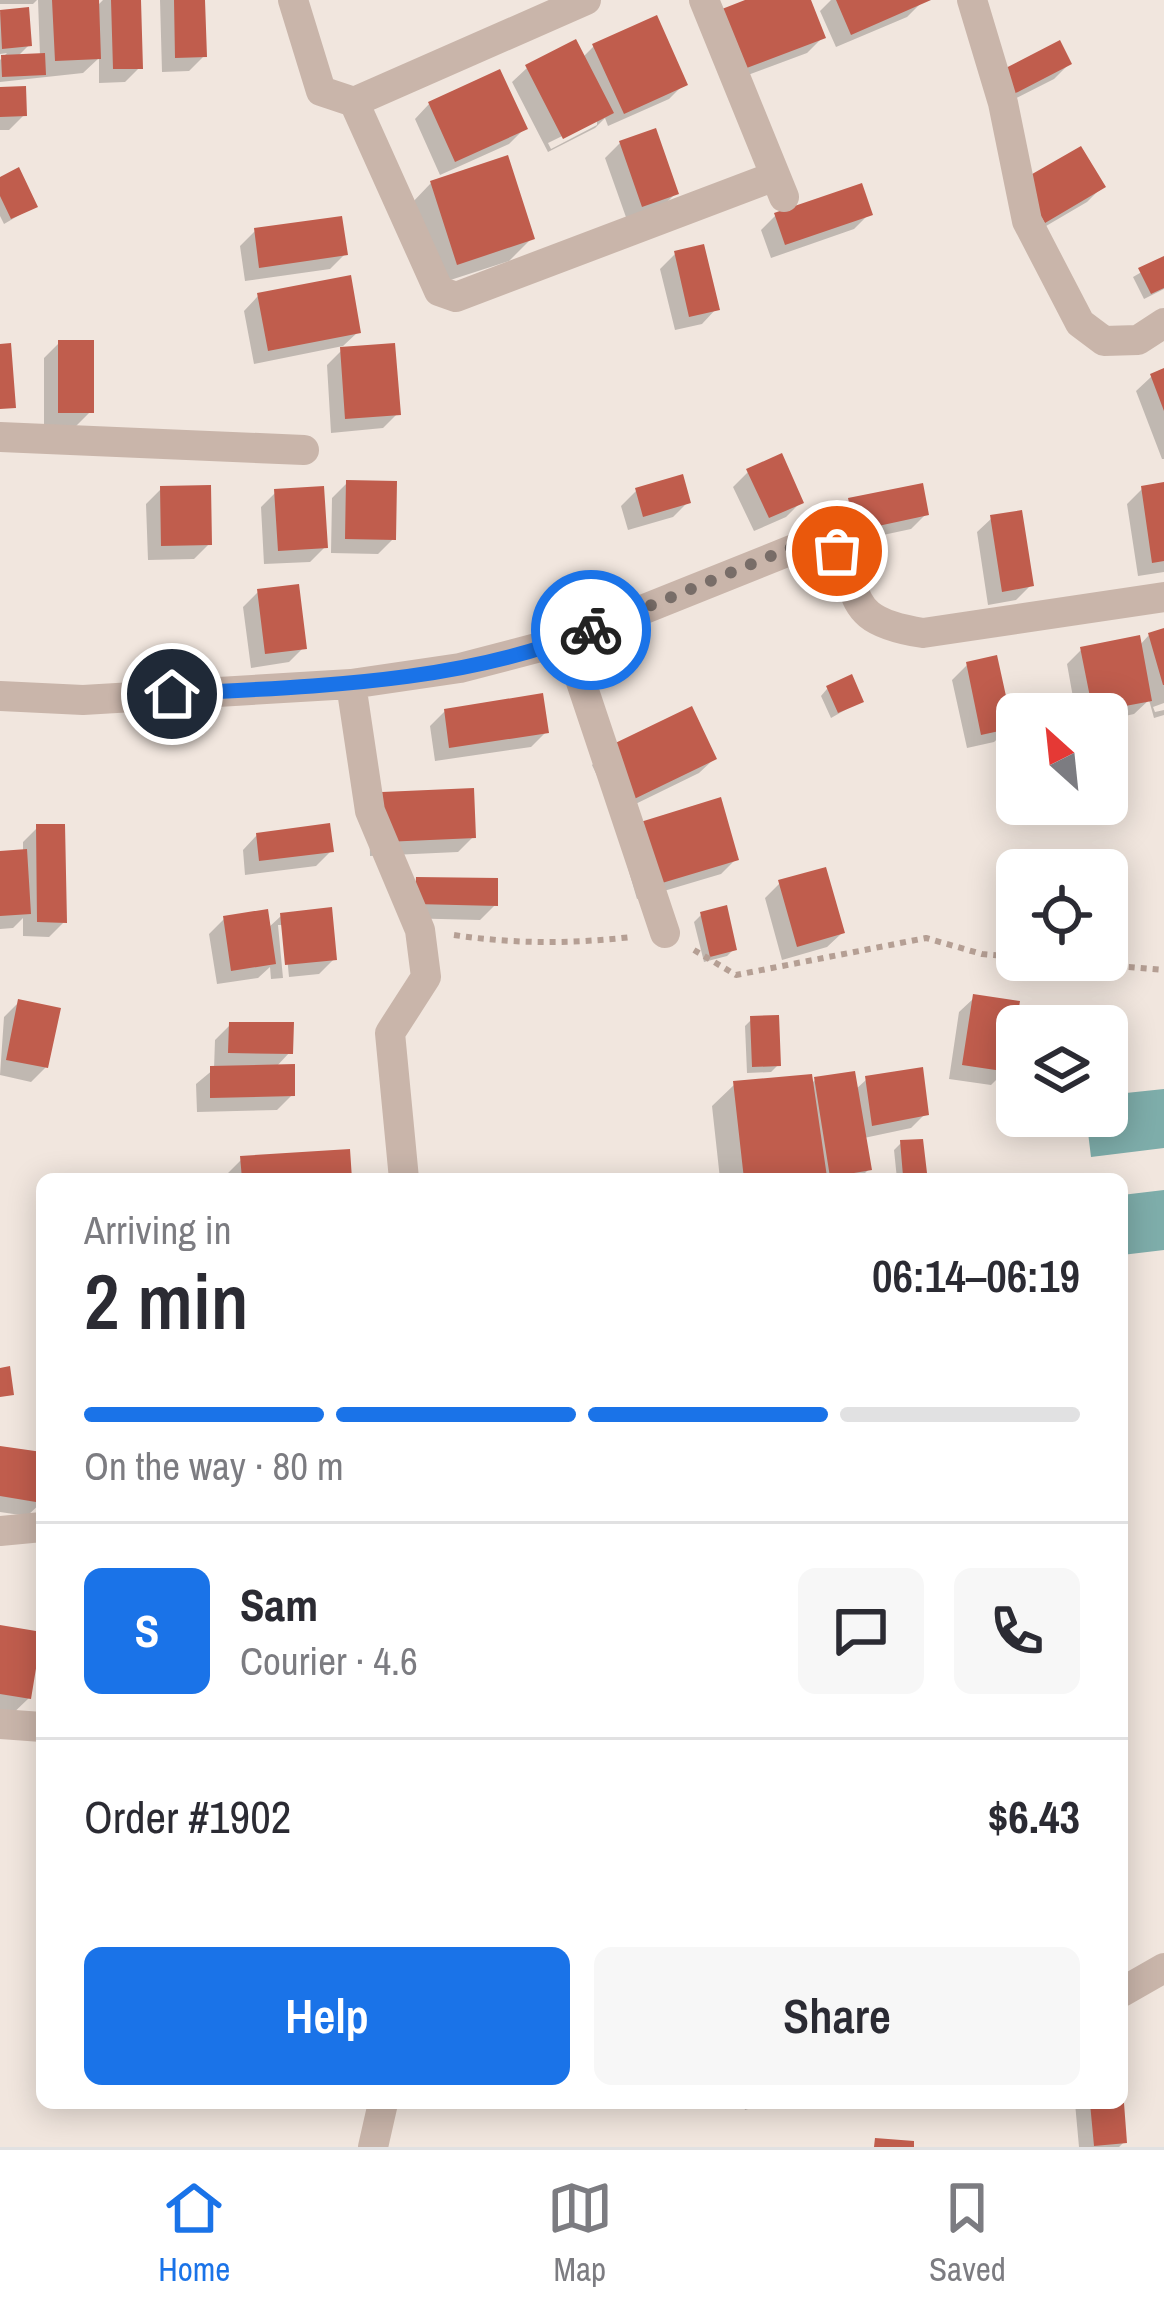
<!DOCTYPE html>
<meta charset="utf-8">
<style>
:root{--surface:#fff;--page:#f7f7f7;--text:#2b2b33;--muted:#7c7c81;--line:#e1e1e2;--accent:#1a73e8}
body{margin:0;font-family:"Archivo Narrow",sans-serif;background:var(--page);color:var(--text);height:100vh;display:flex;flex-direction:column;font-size:45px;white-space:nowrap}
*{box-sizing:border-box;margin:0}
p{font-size:39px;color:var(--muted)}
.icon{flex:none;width:66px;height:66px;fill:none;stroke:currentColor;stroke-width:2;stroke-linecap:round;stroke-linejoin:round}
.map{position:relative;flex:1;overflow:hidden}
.sheet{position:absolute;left:36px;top:1173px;width:1092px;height:936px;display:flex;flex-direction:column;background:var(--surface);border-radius:18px;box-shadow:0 6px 30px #0003}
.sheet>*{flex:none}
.needle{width:78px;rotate:333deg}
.fabs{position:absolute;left:996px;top:693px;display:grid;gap:24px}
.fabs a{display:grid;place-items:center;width:132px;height:132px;border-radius:18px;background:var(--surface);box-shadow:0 6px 30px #0003;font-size:60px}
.pin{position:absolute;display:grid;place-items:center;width:102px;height:102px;color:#fff;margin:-51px;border:6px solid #fff;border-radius:50%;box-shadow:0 3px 12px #0007}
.courier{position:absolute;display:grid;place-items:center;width:120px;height:120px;margin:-60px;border:9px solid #1a73e8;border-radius:50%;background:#fff;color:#222;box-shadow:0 3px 15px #0007}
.summary em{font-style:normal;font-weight:600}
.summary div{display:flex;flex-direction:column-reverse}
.summary{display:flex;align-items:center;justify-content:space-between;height:204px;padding:0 48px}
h1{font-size:78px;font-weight:600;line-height:90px}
.bar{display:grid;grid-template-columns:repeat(4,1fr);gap:18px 12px;align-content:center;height:144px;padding:0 48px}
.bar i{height:15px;border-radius:9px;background:var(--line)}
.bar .selected{background:var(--accent)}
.bar p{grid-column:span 4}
.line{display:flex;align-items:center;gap:30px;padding:0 48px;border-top:3px solid var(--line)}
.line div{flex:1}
.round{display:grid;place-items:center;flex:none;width:126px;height:126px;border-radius:18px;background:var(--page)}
.button{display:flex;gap:24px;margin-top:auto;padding:24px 48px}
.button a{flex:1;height:138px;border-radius:18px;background:var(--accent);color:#fff;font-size:48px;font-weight:600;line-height:138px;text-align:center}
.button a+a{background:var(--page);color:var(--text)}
.tab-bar{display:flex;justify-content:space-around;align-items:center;height:168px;border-top:3px solid var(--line);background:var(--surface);font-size:33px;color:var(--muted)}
.tab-bar a{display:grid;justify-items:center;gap:6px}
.tab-bar .selected{color:var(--accent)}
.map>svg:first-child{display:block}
.water{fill:#7eadaa}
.shadow{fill:#0003;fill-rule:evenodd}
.building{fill:#c05d4d}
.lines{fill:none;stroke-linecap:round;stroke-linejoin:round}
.path{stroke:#b59f94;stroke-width:6;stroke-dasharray:6 6;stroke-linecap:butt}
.minor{stroke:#c9b5aa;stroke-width:30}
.done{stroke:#786d68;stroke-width:12;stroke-dasharray:0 21.6}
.route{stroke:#1a73e8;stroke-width:15}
</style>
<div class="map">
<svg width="1164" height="2147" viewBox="0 0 1164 2147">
<rect width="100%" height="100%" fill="#f1e6de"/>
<path class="water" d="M 1164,1089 L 1164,1148 L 1091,1157 L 1086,1116 L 1107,1116 L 1107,1095 Z
M 1164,1190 L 1164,1250 L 1122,1255 L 1122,1195 Z"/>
<path class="shadow" d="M 0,0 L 37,0 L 33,4 L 0,4 Z
M 38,0 L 96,0 L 96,7 L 103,0 L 138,0 L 140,67 L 125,82 L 99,83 L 99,58 L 83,73 L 0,82 L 0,60 L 7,53 L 0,54 L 0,13 L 26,11 L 29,45 L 17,57 L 40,56 Z
M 160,0 L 202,0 L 204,56 L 189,71 L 162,72 Z
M 754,0 L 808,0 L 822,38 L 807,53 L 729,82 Z
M 831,0 L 921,0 L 922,2 L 907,17 L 836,47 L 820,11 Z
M 594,46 L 684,84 L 669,99 L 608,126 L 605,118 L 595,128 L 548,152 L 512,82 L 527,68 L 582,58 ZM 597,119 L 597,125 L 551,149 L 548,143 Z
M 1069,64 L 1054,79 L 995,109 L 985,89 Z
M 0,90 L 24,115 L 9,130 L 0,130 Z
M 429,104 L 524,129 L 509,144 L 440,175 L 415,119 Z
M 620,143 L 676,193 L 661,208 L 627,220 L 605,158 Z
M 1080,150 L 1102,187 L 1087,202 L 1029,236 Z
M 0,180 L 35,206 L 4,224 L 0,216 Z
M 431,183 L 532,238 L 509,261 L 435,285 L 409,206 Z
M 869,214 L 854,229 L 771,258 L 761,230 L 776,215 Z
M 255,231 L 345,254 L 330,269 L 245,281 L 240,246 Z
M 675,254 L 716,309 L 702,324 L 675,330 L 660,269 Z
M 1164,259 L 1164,289 L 1144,299 L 1133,277 Z
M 258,296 L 358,332 L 343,346 L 254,364 L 244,311 Z
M 59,343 L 91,411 L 76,426 L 44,427 L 44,358 Z
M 342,350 L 398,413 L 383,428 L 331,433 L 327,365 Z
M 1164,372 L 1164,459 L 1162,459 L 1136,391 L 1151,377 Z
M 748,472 L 801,502 L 786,517 L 754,531 L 733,487 Z
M 347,483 L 393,539 L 378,554 L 331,553 L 332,498 Z
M 1164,485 L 1164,572 L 1138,576 L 1127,504 L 1142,489 Z
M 161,489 L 209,544 L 194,559 L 148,560 L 146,504 Z
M 636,491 L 688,502 L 673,517 L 628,530 L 621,506 Z
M 276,492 L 325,547 L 310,562 L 264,564 L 261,507 Z
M 850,501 L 926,514 L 911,529 L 841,544 L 835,516 Z
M 992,518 L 1031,585 L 1016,600 L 988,605 L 977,532 Z
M 258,592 L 304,647 L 289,662 L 251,668 L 243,607 Z
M 1164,631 L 1164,703 L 1153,707 L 1155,712 L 1164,710 L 1164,715 L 1154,718 L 1149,700 L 1134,714 L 1107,720 L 1107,714 L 1076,714 L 1067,664 L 1082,649 L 1139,646 L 1149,635 Z
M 967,665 L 1009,728 L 994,742 L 967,748 L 952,680 Z
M 827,689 L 861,701 L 831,718 L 821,696 Z
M 445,711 L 546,732 L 531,747 L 435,761 L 430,726 Z
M 607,751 L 714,759 L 699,773 L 615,814 L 592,765 Z
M 369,810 L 473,837 L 458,852 L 370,856 Z
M 38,827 L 64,922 L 49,937 L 23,936 L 23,918 L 13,928 L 0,929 L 0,854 L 23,852 L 23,842 Z
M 257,835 L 331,851 L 316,866 L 245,875 L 243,850 Z
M 620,841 L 736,859 L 721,874 L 637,899 Z
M 417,880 L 495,905 L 480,920 L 401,918 L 402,895 Z
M 780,883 L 842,933 L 827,947 L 782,960 L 765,898 Z
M 701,915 L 734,949 L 727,956 L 704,962 L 694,922 Z
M 281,916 L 334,959 L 319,974 L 289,977 L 284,925 L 278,925 L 283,978 L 271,979 L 270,967 L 258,978 L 217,984 L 209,934 L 224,919 L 268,928 Z
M 974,998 L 1006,1070 L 991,1085 L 949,1079 L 959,1012 Z
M 19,1002 L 46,1067 L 31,1082 L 0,1075 L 4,1017 Z
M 752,1019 L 778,1065 L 771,1072 L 747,1073 L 745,1026 Z
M 230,1025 L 290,1052 L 275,1068 L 292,1095 L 277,1110 L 197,1112 L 196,1084 L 214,1069 L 215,1040 Z
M 867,1079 L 926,1113 L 911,1128 L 864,1138 L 869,1169 L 859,1179 L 720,1179 L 712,1106 L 735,1084 L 810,1085 L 815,1080 L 855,1090 Z
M 901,1143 L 924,1172 L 917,1179 L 897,1179 L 894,1150 Z
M 242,1159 L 349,1179 L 227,1179 L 227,1174 Z
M 0,1449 L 42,1455 L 42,1502 L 27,1516 L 0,1512 Z
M 0,1628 L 29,1698 L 6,1720 L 0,1719 Z
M 743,2103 L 767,2103 L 745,2110 Z
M 1075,2103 L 1121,2103 L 1124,2142 L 1119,2147 L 1079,2147 Z"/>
<path class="building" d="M 52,0 L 99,0 L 101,59 L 55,61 Z
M 111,0 L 141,0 L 143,69 L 113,69 Z
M 174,0 L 205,0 L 207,57 L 175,58 Z
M 745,0 L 811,0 L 826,38 L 744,69 L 722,9 Z
M 836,0 L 931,0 L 851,35 Z
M 29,7 L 32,46 L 2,49 L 0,10 Z
M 657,15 L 688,85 L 624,114 L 592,44 Z
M 576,39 L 614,113 L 563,139 L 525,65 Z
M 1060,40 L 1072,64 L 1010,96 L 998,72 Z
M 45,53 L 46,75 L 2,77 L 1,55 Z
M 500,69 L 528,129 L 455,162 L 428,102 Z
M 26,86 L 27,116 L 0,117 L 0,87 Z
M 656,128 L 679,194 L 642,207 L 619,141 Z
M 1081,146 L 1106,187 L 1045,223 L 1020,181 Z
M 508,155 L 535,239 L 457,265 L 430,181 Z
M 19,167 L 38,207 L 11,219 L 0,196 L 0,177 Z
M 862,183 L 873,215 L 785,245 L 774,213 Z
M 342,216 L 348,255 L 259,268 L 254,228 Z
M 704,244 L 720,310 L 689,317 L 674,251 Z
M 1164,256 L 1164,288 L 1151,294 L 1138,268 Z
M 351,275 L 361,333 L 268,351 L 257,293 Z
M 58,340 L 94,340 L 94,413 L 58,413 Z
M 11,343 L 16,408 L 0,409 L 0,344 Z
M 395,343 L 401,415 L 345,419 L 340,347 Z
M 1164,368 L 1164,411 L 1150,374 Z
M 782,453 L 804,503 L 769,518 L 746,469 Z
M 683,474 L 691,503 L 643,517 L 635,488 Z
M 346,480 L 397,481 L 396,540 L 345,539 Z
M 1164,482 L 1164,561 L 1152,563 L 1141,486 Z
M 923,483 L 929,515 L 855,531 L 848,498 Z
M 211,485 L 212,545 L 161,546 L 160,486 Z
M 324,486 L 328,548 L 278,551 L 274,489 Z
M 1022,510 L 1034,586 L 1002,592 L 990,515 Z
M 299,584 L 307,649 L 265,654 L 257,589 Z
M 1164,628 L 1164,685 L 1163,685 L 1148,633 Z
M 1140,635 L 1152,701 L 1093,712 L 1080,647 Z
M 997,655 L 1013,728 L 981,735 L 966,662 Z
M 852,674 L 864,702 L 838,713 L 826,686 Z
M 543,693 L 549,733 L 449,748 L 444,709 Z
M 692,706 L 717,759 L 630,801 L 605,748 Z
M 474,788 L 476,838 L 384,842 L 382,792 Z
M 721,797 L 739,860 L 652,886 L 634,824 Z
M 330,823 L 334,852 L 259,861 L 256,833 Z
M 36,824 L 65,824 L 67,923 L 37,922 Z
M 27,849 L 31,914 L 0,916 L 0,851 Z
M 826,867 L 845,933 L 797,947 L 778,880 Z
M 416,877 L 498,878 L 498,906 L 415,904 Z
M 727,905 L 737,950 L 710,957 L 700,912 Z
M 332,907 L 337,960 L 285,965 L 280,913 Z
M 268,909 L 276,964 L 231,971 L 223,916 Z
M 973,994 L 1020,1001 L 1009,1072 L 962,1065 Z
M 18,999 L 61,1008 L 48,1068 L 6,1060 Z
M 779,1015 L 781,1066 L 752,1067 L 750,1016 Z
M 229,1022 L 294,1022 L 293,1054 L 228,1053 Z
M 295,1064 L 295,1096 L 210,1098 L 210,1066 Z
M 923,1067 L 929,1115 L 872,1126 L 865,1076 Z
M 855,1071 L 872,1170 L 830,1177 L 814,1077 Z
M 812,1074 L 827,1177 L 744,1179 L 733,1081 Z
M 923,1139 L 927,1173 L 903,1176 L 900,1140 Z
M 350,1149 L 352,1179 L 242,1179 L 240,1156 Z
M 10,1366 L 14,1395 L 0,1397 L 0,1368 Z
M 0,1446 L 42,1452 L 42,1503 L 0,1496 Z
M 0,1625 L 42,1632 L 31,1699 L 0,1694 Z
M 1090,2103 L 1124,2103 L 1127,2143 L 1094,2146 Z
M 875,2138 L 914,2141 L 914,2147 L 874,2147 Z"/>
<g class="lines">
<path class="path" d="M 454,935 C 514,944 571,944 631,937
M 694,950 L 736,975 L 926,938 L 982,954 L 1017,957
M 1045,960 L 1164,970"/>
<path class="minor" d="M 293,0 L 321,91 L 354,102 L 586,0
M 704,0 L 784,197
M 972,0 L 1003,103 L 1027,221 L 1080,323 L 1104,341 L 1138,340 L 1164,323
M 354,102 L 439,291 L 456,297 L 775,176
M 0,437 L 304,450
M 567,640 L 665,933
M 351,684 L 370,811 L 420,930 L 426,977 L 390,1033 L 404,1179
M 0,696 L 83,700 L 351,684 L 460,668 L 567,640 L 824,537 C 871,587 832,619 923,633 L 1164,597
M 0,1531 L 42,1527
M 0,1724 L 42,1727
M 1122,1992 L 1164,1968
M 373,2147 L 383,2103"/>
</g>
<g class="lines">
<path class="done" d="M 591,630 L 805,542 L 824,537 L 837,551"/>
<path class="route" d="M 172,694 C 312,686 460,684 591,630"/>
</g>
</svg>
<div class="fabs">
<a><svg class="needle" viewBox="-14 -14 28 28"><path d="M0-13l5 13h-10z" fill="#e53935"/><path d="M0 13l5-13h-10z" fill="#7c7c81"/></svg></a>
<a><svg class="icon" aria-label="locate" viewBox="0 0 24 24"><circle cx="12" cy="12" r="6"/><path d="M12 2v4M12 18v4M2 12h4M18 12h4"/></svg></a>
<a><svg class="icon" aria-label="layers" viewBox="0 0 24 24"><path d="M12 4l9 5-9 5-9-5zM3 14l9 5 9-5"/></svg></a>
</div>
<div class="pin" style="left:837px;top:551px;background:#ea580c"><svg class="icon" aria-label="bag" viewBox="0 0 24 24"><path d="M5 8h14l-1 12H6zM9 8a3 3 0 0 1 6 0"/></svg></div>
<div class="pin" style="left:172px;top:694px;background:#1f2937"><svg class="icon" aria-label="home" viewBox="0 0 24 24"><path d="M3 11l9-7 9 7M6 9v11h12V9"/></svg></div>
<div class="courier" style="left:591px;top:630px"><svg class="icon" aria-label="bike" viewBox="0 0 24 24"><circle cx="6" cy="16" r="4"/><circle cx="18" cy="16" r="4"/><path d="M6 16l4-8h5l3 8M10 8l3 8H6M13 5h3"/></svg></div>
<section class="sheet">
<div class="summary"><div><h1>2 min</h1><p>Arriving in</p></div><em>06:14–06:19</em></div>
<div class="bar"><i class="selected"></i><i class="selected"></i><i class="selected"></i><i></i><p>On the way · 80 m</p></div>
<div class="line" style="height:216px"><b class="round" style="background:var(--accent);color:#fff">S</b><div><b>Sam</b><p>Courier · 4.6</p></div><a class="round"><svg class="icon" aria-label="chat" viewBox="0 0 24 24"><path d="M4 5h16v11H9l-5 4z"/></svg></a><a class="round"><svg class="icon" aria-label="phone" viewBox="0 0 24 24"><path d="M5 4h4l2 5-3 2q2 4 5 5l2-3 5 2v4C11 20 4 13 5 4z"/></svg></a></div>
<div class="line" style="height:156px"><div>Order #1902</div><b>$6.43</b></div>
<div class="button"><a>Help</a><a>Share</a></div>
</section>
</div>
<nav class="tab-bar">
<a class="selected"><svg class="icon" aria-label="home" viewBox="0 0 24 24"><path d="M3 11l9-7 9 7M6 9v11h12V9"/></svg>Home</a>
<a><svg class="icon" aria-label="map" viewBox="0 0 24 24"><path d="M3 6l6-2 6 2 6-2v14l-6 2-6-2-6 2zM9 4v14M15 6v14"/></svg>Map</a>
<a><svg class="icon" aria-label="saved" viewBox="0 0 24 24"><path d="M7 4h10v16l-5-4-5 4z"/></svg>Saved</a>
</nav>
